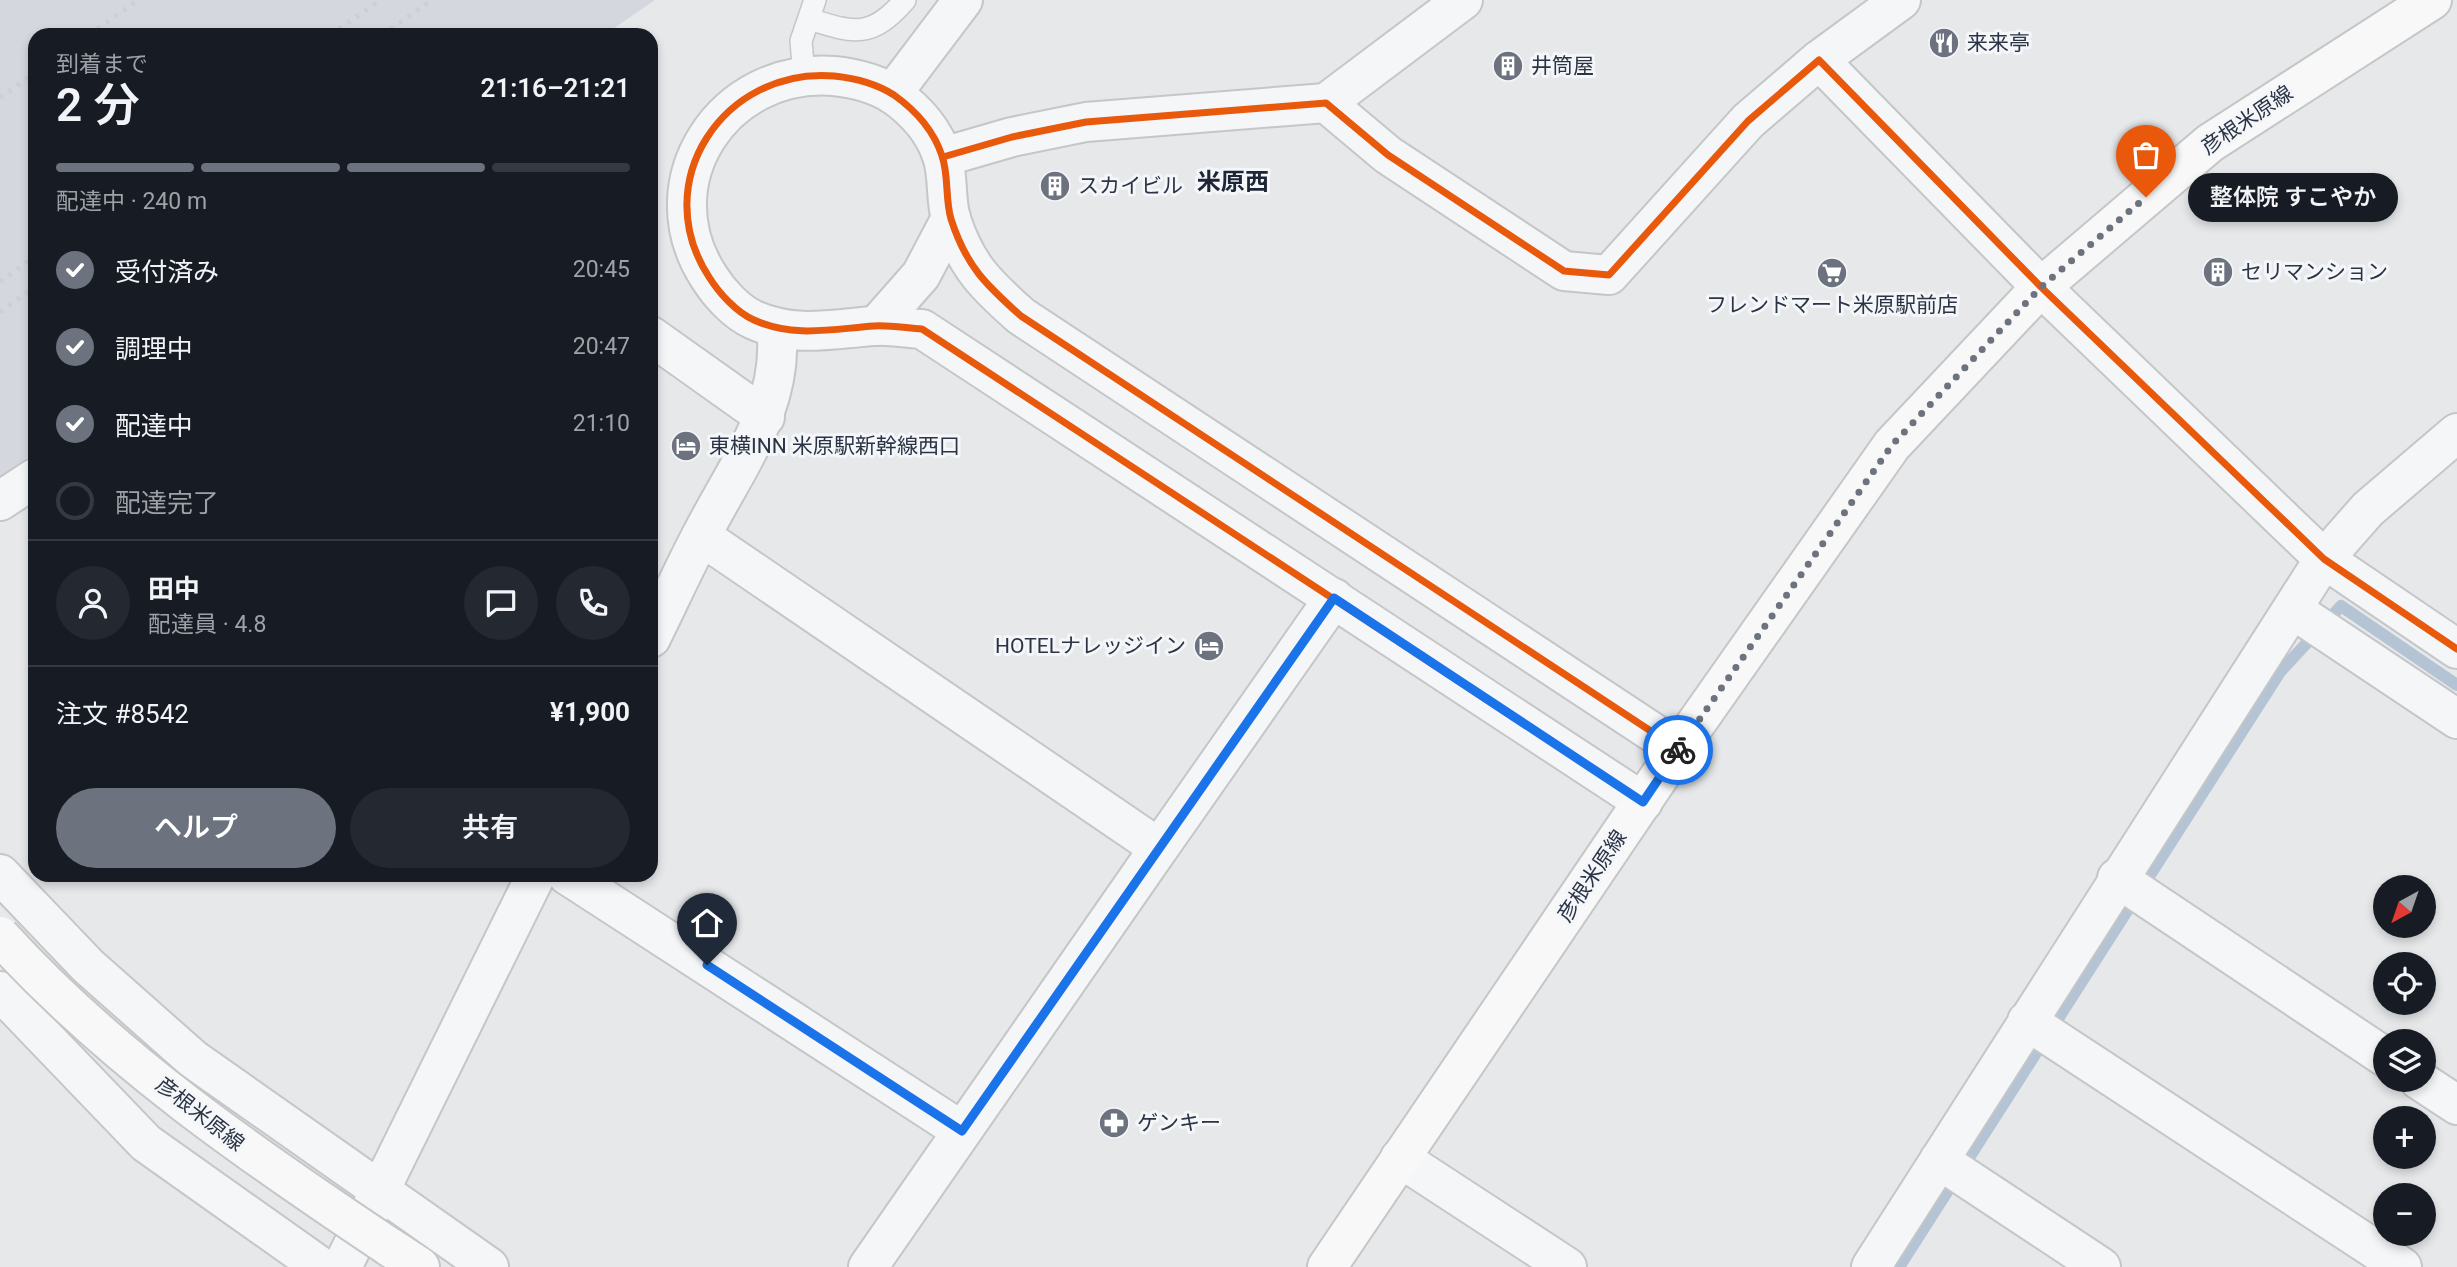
<!DOCTYPE html>
<html lang="ja">
<meta charset="utf-8">
<style>
:root{--surface:#171b24;--page:#242831;--text:#f1f3f6;--muted:#9ea1a6;--line:#363941;--accent:#6c737f}
body{margin:0;font-family:Roboto,"Noto Sans JP",sans-serif;background:var(--page);color:var(--text);height:100vh;display:flex;flex-direction:column;font-size:26px;white-space:nowrap}
*{box-sizing:border-box;margin:0}
p{font-size:23px;color:var(--muted)}
.icon{flex:none;width:38px;height:38px;fill:none;stroke:currentColor;stroke-width:2;stroke-linecap:round;stroke-linejoin:round}
.map{position:relative;flex:1;overflow:hidden}
.panel{position:absolute;left:28px;top:28px;width:630px;height:854px;display:flex;flex-direction:column;background:var(--surface);border-radius:21px;box-shadow:0 4px 10px #0003}
.panel>*{flex:none}
.needle{width:46px;rotate:220deg}
.tools{position:absolute;left:2373px;top:875px;display:grid;gap:14px}
.tools a{display:grid;place-items:center;width:63px;height:63px;border-radius:50%;background:var(--surface);box-shadow:0 4px 10px #0003;font-size:35px}
.pin{position:absolute;display:grid;place-items:center;width:60px;height:60px;color:#fff;margin:-72px -30px;border-radius:50% 50% 50% 0;rotate:-45deg;box-shadow:0 0 7px #0007}
.pin .icon{rotate:45deg}
.courier{position:absolute;display:grid;place-items:center;width:70px;height:70px;margin:-35px;border:5px solid #1a73e8;border-radius:50%;background:#fff;color:#222;box-shadow:0 2px 9px #0007}
.bubble{position:absolute;height:49px;border-radius:24px;background:var(--surface);box-shadow:0 4px 10px #0003;font-size:23px;font-weight:600;line-height:49px;text-align:center}
.headline em{font-style:normal;font-weight:600}
.headline div{display:flex;flex-direction:column-reverse}
.headline{display:flex;align-items:center;justify-content:space-between;height:119px;padding:0 28px}
h1{font-size:46px;font-weight:600;line-height:52px}
.bar{display:grid;grid-template-columns:repeat(4,1fr);gap:10px 7px;align-content:center;height:84px;padding:0 28px}
.bar i{height:9px;border-radius:5px;background:var(--line)}
.bar .on{background:var(--accent)}
.bar p{grid-column:span 4}
.line{display:flex;align-items:center;gap:18px;padding:0 28px;border-top:2px solid var(--line)}
.line div{flex:1}
.round{display:grid;place-items:center;flex:none;width:74px;height:74px;border-radius:37px;background:var(--page)}
ol{padding:0 28px;list-style:none}
li{display:flex;align-items:center;gap:21px;height:77px}
li p{margin-inline-start:auto}
li .icon{padding:7px;border-radius:50%;background:var(--accent);color:#fff;stroke-width:4}
li:last-child{color:var(--muted)}
li i{width:38px;height:38px;border:4px solid var(--line);border-radius:50%}
.action{display:flex;gap:14px;margin-top:auto;padding:14px 28px}
.action a{flex:1;height:80px;border-radius:42px;background:var(--accent);color:#fff;font-size:28px;font-weight:600;line-height:80px;text-align:center}
.action a+a{background:var(--page);color:var(--text)}
.map>svg:first-child{display:block}
.built{fill:#d4d7dd}
.lines{fill:none;stroke-linecap:round;stroke-linejoin:round}
.stream{stroke:#b4c4d5;stroke-width:12}
.service-casing{stroke:#c4c6c8;stroke-width:24}
.minor-casing{stroke:#c4c6c8;stroke-width:42}
.tertiary-casing{stroke:#c4c6c8;stroke-width:42}
.secondary-casing{stroke:#c4c6c8;stroke-width:42}
.service{stroke:#f5f6f7;stroke-width:21}
.minor{stroke:#f5f6f7;stroke-width:38}
.tertiary{stroke:#f5f6f7;stroke-width:38}
.secondary{stroke:#f8f8f8;stroke-width:38}
.rail{stroke:#cecfd2;stroke-width:5;stroke-dasharray:3.5 7;stroke-linecap:butt}
.secondary-bridge-casing{stroke:#c4c6c8;stroke-width:42;stroke-linecap:butt}
.secondary-bridge{stroke:#f8f8f8;stroke-width:38}
.cycleway-casing{stroke:#f4f6f9;stroke-width:11}
.cycleway{stroke:#e8590c;stroke-width:7}
.done{stroke:#6c737f;stroke-width:7;stroke-dasharray:0 12.6}
.route{stroke:#1a73e8;stroke-width:9}
.labels{text-anchor:middle;dominant-baseline:central;stroke-width:6;stroke-linejoin:round;paint-order:stroke}
.poi-label{font-size:21px;fill:#2b3445;stroke:#f4f6f9;text-anchor:start}
.street-label{font-size:21px;fill:#2b3445;stroke:#f4f6f9}
.quarter-label{font-size:24px;font-weight:bold;fill:#1d2536;stroke:#f4f6f9}
</style>
<div class="map">
<svg width="2457" height="1267" viewBox="0 0 2457 1267">
<rect width="100%" height="100%" fill="#e6e8ea"/>
<path class="built" d="M 0,0 L 655,0 L 604,35 L 35,35 L 35,452 L 0,478 Z"/>
<g class="lines">
<path class="stream" d="M 1899,1267 L 2280,672 L 2341,606 L 2457,685"/>
<g class="service-casing">
<path id="service" d="M 809,19 C 854,33 871,39 905,0
M 804,76 L 801,41 L 815,0"/>
</g>
<g class="minor-casing">
<path id="minor" d="M 1819,60 L 1901,0
M 892,94 L 963,0
M 1326,103 L 1463,0
M 943,157 L 1012,137 L 1086,122 L 1326,103 L 1388,155 L 1564,271 L 1609,275 L 1748,121 L 1819,60 L 2041,287 L 2324,559 L 2457,649
M 876,326 L 921,275 L 951,218
M 651,336 L 765,417
M 0,501 L 35,478
M 701,536 L 1159,848 L 868,1267
M 2292,609 L 2457,719
M 1159,848 L 1334,598
M 0,874 L 88,966 L 193,1059 L 489,1267
M 567,875 L 962,1131
M 2117,878 L 2385,1057
M 0,991 L 146,1143 L 321,1267
M 2027,1021 L 2402,1267
M 2419,1080 L 2457,1105
M 1400,1158 L 1567,1267
M 1939,1160 L 2101,1267
M 1871,1267 L 2324,559 L 2368,509 L 2457,433"/>
</g>
<g class="tertiary-casing">
<path id="tertiary" d="M 651,638 C 668,604 683,570 701,536 C 735,469 786,405 776,327
M 1643,802 L 922,329 C 906,328 889,325 874,326 C 832,329 794,338 754,320 C 736,312 719,293 709,277 C 647,182 724,67 834,76 C 853,78 877,84 894,95 C 915,110 934,131 942,156 C 949,176 945,199 951,219 C 966,266 986,285 1021,316 L 1678,749
M 342,1267 L 536,875"/>
</g>
<g class="secondary-casing">
<path id="secondary" d="M 388,1246 L 420,1267
M 1327,1267 L 1678,749 L 1892,445 L 2041,287 L 2210,143 L 2432,0"/>
</g>
<use href="#service" class="service"/>
<use href="#minor" class="minor"/>
<use href="#tertiary" class="tertiary"/>
<use href="#secondary" class="secondary"/>
<path class="rail" d="M 89,35 L 138,0
M 330,35 L 381,0
M 382,35 L 432,0
M 0,98 L 35,73
M 0,282 L 35,256
M 0,312 L 35,287"/>
<g class="secondary-bridge-casing">
<path id="secondary-bridge" d="M 0,936 C 112,1059 250,1154 388,1246"/>
</g>
<use href="#secondary-bridge" class="secondary-bridge"/>
<g class="cycleway-casing">
<path id="cycleway" d="M 943,157 L 1012,137 L 1086,122 L 1326,103 L 1388,155 L 1564,271 L 1609,275 L 1748,121 L 1819,60 L 2041,287 L 2324,559 L 2457,649
M 1643,802 L 922,329 C 906,328 889,325 874,326 C 832,329 794,338 754,320 C 736,312 719,293 709,277 C 647,182 724,67 834,76 C 853,78 877,84 894,95 C 915,110 934,131 942,156 C 949,176 945,199 951,219 C 966,266 986,285 1021,316 L 1678,749"/>
</g>
<use href="#cycleway" class="cycleway"/>
</g>
<g class="lines">
<path class="done" d="M 1678,750 L 1892,445 L 2041,287 L 2146,197"/>
<path class="route" d="M 707,965 L 962,1131 L 1334,598 L 1643,802 L 1678,750"/>
</g>
<defs>
<g id="restaurant-disc" transform="scale(1.575)"><circle r="9.5" fill="#6c737f" stroke="#f4f6f9"/><path d="M-5-6h1v4h1v-4h1v4h1v-4h1v5L-1.5 .5V6h-2V.5L-5-1ZM5-6V6H3V1.5H1.5Q1.5-4 5-6Z" fill="#fff"/></g>
<g id="building-disc" transform="scale(1.575)"><circle r="9.5" fill="#6c737f" stroke="#f4f6f9"/><path d="M-4-6H4V6H1V3H-1V6H-4ZM-2.5-4.3h1.7v1.8h-1.7ZM.8-4.3h1.7v1.8H.8ZM-2.5-1h1.7V.8h-1.7ZM.8-1h1.7V.8H.8Z" fill="#fff"/></g>
<g id="supermarket-disc" transform="scale(1.575)"><circle r="9.5" fill="#6c737f" stroke="#f4f6f9"/><path d="M-6-5.5h2.5l.6 2H6L4.5 2H-2.5L-4.4-4H-6ZM-1.5 3.2a1.3 1.3 0 1 0 .1 0ZM3 3.2a1.3 1.3 0 1 0 .1 0Z" fill="#fff"/></g>
<g id="hotel-disc" transform="scale(1.575)"><circle r="9.5" fill="#6c737f" stroke="#f4f6f9"/><path d="M-6-4.5h1.5V1H6V5H4.5V3h-9V5H-6ZM-4 0a1.8 1.8 0 1 1 3.6 0ZM.5 0V-2.5h3Q6-2.5 6 0Z" fill="#fff"/></g>
<g id="pharmacy-disc" transform="scale(1.575)"><circle r="9.5" fill="#6c737f" stroke="#f4f6f9"/><path d="M-2-6h4v4h4v4h-4v4h-4v-4h-4v-4h4Z" fill="#fff"/></g>
</defs>
<g fill-rule="evenodd">
<use href="#restaurant-disc" x="1944" y="43"/>
<use href="#building-disc" x="1508" y="66"/>
<use href="#building-disc" x="1055" y="186"/>
<use href="#building-disc" x="2218" y="272"/>
<use href="#supermarket-disc" x="1832" y="273"/>
<use href="#hotel-disc" x="686" y="446"/>
<use href="#hotel-disc" x="1209" y="646"/>
<use href="#pharmacy-disc" x="1114" y="1123"/>
</g>
<g class="labels">
<g class="poi-label">
<text x="1967" y="43">来来亭</text>
<text x="1531" y="66">井筒屋</text>
<text x="1078" y="186">スカイビル</text>
<text x="2241" y="272">セリマンション</text>
<text x="1832" y="305" text-anchor="middle">フレンドマート米原駅前店</text>
<text x="709" y="446">東横INN 米原駅新幹線西口</text>
<text x="1186" y="646" text-anchor="end">HOTELナレッジイン</text>
<text x="1137" y="1123">ゲンキー</text>
</g>
<g class="street-label">
<text transform="translate(2247 120) rotate(-34)">彦根米原線</text>
<text transform="translate(1592 876) rotate(-56)">彦根米原線</text>
<text transform="translate(200 1114) rotate(38)">彦根米原線</text>
</g>
<g class="quarter-label">
<text x="1233" y="182">米原西</text>
</g>
</g>
</svg>
<div class="tools">
<a><svg class="needle" viewBox="-14 -14 28 28"><path d="M0-13l5 13h-10z" fill="#e53935"/><path d="M0 13l5-13h-10z" fill="#9ea1a6"/></svg></a>
<a><svg class="icon" aria-label="locate" viewBox="0 0 24 24"><circle cx="12" cy="12" r="6"/><path d="M12 2v4M12 18v4M2 12h4M18 12h4"/></svg></a>
<a><svg class="icon" aria-label="layers" viewBox="0 0 24 24"><path d="M12 4l9 5-9 5-9-5zM3 14l9 5 9-5"/></svg></a>
<a>+</a>
<a>−</a>
</div>
<div class="pin" style="left:2146px;top:197px;background:#ea580c"><svg class="icon" aria-label="bag" viewBox="0 0 24 24"><path d="M5 8h14l-1 12H6zM9 8a3 3 0 0 1 6 0"/></svg></div>
<div class="pin" style="left:707px;top:965px;background:#1f2937"><svg class="icon" aria-label="home" viewBox="0 0 24 24"><path d="M3 11l9-7 9 7M6 9v11h12V9"/></svg></div>
<div class="courier" style="left:1678px;top:750px"><svg class="icon" aria-label="bike" viewBox="0 0 24 24"><circle cx="6" cy="16" r="4"/><circle cx="18" cy="16" r="4"/><path d="M6 16l4-8h5l3 8M10 8l3 8H6M13 5h3"/></svg></div>
<div class="bubble" style="left:2188px;top:173px;width:210px">整体院 すこやか</div>
<section class="panel">
<div class="headline"><div><h1>2 分</h1><p>到着まで</p></div><em>21:16–21:21</em></div>
<div class="bar"><i class="on"></i><i class="on"></i><i class="on"></i><i></i><p>配達中 · 240 m</p></div>
<ol>
<li><svg class="icon" aria-label="check" viewBox="0 0 24 24"><path d="M5 12l5 5 9-10"/></svg>受付済み<p>20:45</p></li>
<li><svg class="icon" aria-label="check" viewBox="0 0 24 24"><path d="M5 12l5 5 9-10"/></svg>調理中<p>20:47</p></li>
<li><svg class="icon" aria-label="check" viewBox="0 0 24 24"><path d="M5 12l5 5 9-10"/></svg>配達中<p>21:10</p></li>
<li><i></i>配達完了</li>
</ol>
<div class="line" style="height:126px"><a class="round"><svg class="icon" aria-label="person" viewBox="0 0 24 24"><circle cx="12" cy="8" r="4"/><path d="M4 21q1-7 8-7t8 7"/></svg></a><div><b>田中</b><p>配達員 · 4.8</p></div><a class="round"><svg class="icon" aria-label="chat" viewBox="0 0 24 24"><path d="M4 5h16v11H9l-5 4z"/></svg></a><a class="round"><svg class="icon" aria-label="phone" viewBox="0 0 24 24"><path d="M5 4h4l2 5-3 2q2 4 5 5l2-3 5 2v4C11 20 4 13 5 4z"/></svg></a></div>
<div class="line" style="height:91px"><div>注文 #8542</div><b>¥1,900</b></div>
<div class="action"><a>ヘルプ</a><a>共有</a></div>
</section>
</div>
